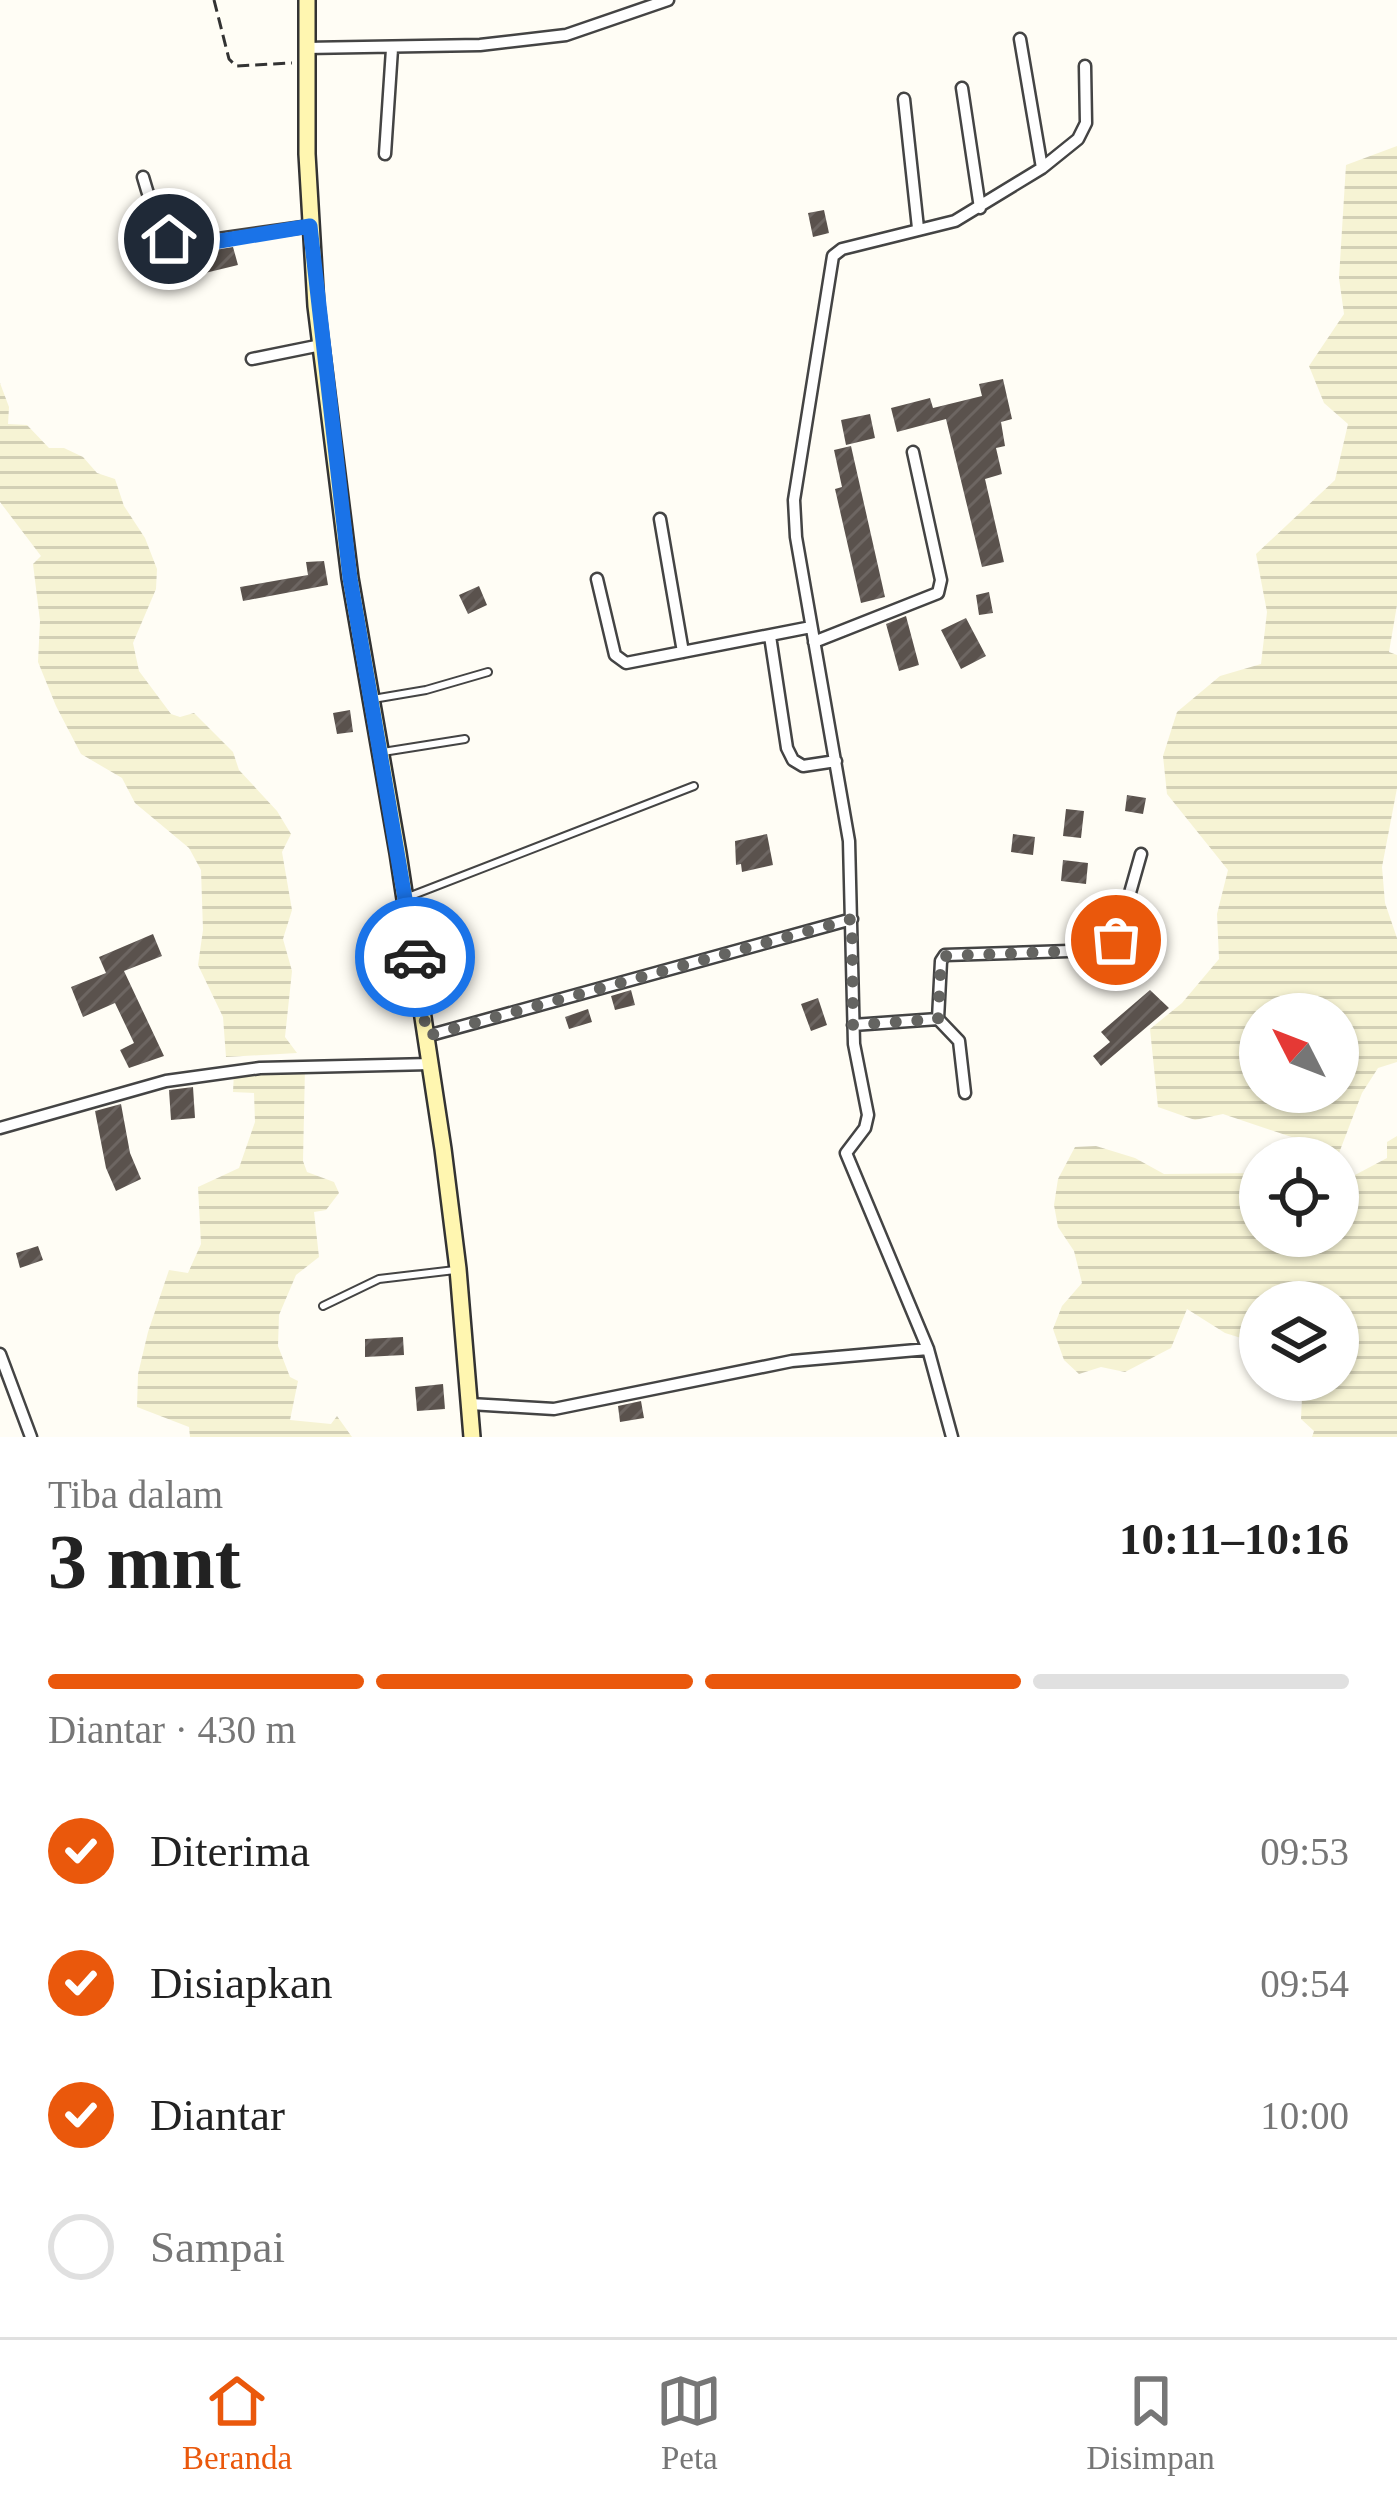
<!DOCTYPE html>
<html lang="id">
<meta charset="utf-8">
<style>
:root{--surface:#fff;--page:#f2f2f2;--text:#222;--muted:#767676;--line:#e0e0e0;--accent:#ea580c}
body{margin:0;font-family:"Times New Roman",serif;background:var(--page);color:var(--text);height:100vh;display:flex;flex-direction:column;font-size:45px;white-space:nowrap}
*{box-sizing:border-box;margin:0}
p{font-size:39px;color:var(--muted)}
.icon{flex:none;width:66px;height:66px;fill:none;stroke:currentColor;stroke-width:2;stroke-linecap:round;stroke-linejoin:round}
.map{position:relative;height:1437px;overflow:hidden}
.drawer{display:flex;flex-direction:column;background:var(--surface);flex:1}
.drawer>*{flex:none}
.needle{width:78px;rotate:312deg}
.buttons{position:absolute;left:1239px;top:993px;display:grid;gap:24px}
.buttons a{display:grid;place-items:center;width:120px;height:120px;border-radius:50%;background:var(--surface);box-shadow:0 3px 9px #0004;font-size:60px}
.pin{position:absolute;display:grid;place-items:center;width:102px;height:102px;color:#fff;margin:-51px;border:6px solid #fff;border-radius:50%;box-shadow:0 3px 12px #0007}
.courier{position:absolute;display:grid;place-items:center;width:120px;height:120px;margin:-60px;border:9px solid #1a73e8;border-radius:50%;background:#fff;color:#222;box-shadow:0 3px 15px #0007}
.headline em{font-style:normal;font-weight:600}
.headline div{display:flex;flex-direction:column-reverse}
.headline{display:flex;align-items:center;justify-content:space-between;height:204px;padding:0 48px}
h1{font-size:78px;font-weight:600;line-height:90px}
.bar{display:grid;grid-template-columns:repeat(4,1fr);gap:18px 12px;align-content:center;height:144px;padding:0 48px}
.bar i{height:15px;border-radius:9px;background:var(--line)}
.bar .active{background:var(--accent)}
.bar p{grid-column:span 4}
ol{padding:0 48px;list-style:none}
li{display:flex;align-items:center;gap:36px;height:132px}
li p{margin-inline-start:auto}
li .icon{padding:12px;border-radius:50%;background:var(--accent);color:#fff;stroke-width:4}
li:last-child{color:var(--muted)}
li i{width:66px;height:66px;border:6px solid var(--line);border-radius:50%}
.dock{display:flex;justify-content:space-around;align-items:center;height:168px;border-top:3px solid var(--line);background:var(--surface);font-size:33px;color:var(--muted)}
.dock a{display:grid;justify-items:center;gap:6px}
.dock .active{color:var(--accent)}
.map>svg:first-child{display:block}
.farmland{fill:url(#farmland-rules);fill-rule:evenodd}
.building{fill:url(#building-hatch)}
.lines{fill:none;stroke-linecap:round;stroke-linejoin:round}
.service-casing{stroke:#444;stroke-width:10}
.minor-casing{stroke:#444;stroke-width:15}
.secondary-casing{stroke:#333;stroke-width:20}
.path{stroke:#333;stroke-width:3;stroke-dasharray:12 6;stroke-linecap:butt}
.service{stroke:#fff;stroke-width:6}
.minor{stroke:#fff;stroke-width:10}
.secondary{stroke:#fff6b0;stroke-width:15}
.done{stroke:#646461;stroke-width:12;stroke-dasharray:0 21.6}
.route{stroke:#1a73e8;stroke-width:15}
</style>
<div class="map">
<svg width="1397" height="1437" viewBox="0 0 1397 1437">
<defs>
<pattern id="farmland-rules" width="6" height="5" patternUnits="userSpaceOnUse" patternTransform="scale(3)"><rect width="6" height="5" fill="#f6f3d4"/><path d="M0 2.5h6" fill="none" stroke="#d2cfb5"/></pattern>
<pattern id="building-hatch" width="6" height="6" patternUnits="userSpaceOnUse" patternTransform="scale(3)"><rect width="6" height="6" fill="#5a524d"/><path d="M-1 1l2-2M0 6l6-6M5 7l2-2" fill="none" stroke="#6d6662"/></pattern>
</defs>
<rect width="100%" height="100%" fill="#fffdf5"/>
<path class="farmland" d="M 1397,146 L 1397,605 L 1389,652 L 1397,655 L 1397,788 L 1382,867 L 1385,903 L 1397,938 L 1397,1062 L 1378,1068 L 1362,1093 L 1339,1153 L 1223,1114 L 1195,1120 L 1158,1107 L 1150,1029 L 1182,1003 L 1219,959 L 1217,914 L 1228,870 L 1167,794 L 1163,756 L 1177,712 L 1220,676 L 1261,664 L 1267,612 L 1256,554 L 1335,480 L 1348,424 L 1324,403 L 1309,366 L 1344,314 L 1339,278 L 1346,165 ZM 1338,1014 L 1338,1092 L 1260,1092 L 1260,1014 Z
M 0,383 L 9,407 L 8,424 L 27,425 L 49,448 L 64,448 L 83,457 L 97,473 L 115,479 L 124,506 L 145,538 L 157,569 L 156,589 L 133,643 L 139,671 L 171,714 L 180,717 L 194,713 L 233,752 L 239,770 L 277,811 L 291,834 L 282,852 L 292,910 L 283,939 L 292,971 L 285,1037 L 297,1053 L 226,1057 L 223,1017 L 198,965 L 203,930 L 201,870 L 189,848 L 135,803 L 122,778 L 81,754 L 56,706 L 38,662 L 40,621 L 33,564 L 41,556 L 0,502 Z
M 305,1068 L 303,1161 L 307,1172 L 334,1182 L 339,1193 L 326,1210 L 314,1212 L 319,1257 L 296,1275 L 279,1315 L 278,1346 L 290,1377 L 298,1381 L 290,1420 L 331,1424 L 337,1416 L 352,1437 L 190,1437 L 189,1427 L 137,1407 L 138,1374 L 148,1332 L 169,1270 L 188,1273 L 201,1244 L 198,1187 L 239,1168 L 255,1122 L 254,1093 L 233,1092 L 234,1071 Z
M 1397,1136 L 1397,1437 L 1312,1437 L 1314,1431 L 1301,1419 L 1302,1397 L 1291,1380 L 1338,1380 L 1338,1302 L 1260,1302 L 1260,1352 L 1254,1342 L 1225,1333 L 1187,1309 L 1171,1348 L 1125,1372 L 1101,1367 L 1079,1374 L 1064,1360 L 1053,1329 L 1062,1306 L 1082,1283 L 1074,1251 L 1058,1227 L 1054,1205 L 1058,1179 L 1075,1147 L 1096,1146 L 1135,1158 L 1164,1174 L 1260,1173 L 1260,1236 L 1338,1236 L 1338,1184 L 1387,1158 L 1387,1142 Z"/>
<path class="building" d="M 824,210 L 829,233 L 813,237 L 808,213 Z
M 233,247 L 238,265 L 172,281 L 166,258 Z
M 1003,379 L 1012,419 L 1001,422 L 1005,446 L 996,448 L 1002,474 L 985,479 L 1004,562 L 982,567 L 946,419 L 897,432 L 891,408 L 930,398 L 933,408 L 982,396 L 979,384 Z
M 870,414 L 875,438 L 846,445 L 841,420 Z
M 851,446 L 885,597 L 861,603 L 835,489 L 842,487 L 834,450 Z
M 324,561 L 328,585 L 243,601 L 240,587 L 308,575 L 306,562 Z
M 479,586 L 487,605 L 468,614 L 459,595 Z
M 989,592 L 993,613 L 979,615 L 976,595 Z
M 906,616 L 919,665 L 899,671 L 886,624 Z
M 966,618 L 986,656 L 961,669 L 941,630 Z
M 350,710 L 353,732 L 337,734 L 333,713 Z
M 1127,795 L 1146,798 L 1143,814 L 1125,811 Z
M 1066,809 L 1084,811 L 1081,838 L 1063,836 Z
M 767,834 L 773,865 L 742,872 L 741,864 L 736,865 L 735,841 Z
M 1013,834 L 1035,837 L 1033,855 L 1011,852 Z
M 1063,860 L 1088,863 L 1086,884 L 1061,881 Z
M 153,934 L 162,956 L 124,971 L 164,1056 L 129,1068 L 120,1050 L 134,1043 L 115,1003 L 83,1017 L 71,987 L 106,973 L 99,957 Z
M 631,990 L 635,1005 L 615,1010 L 611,996 Z
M 1150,990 L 1169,1008 L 1101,1066 L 1093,1056 L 1110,1042 L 1101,1032 Z
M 818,998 L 827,1025 L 811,1031 L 801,1004 Z
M 588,1009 L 592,1022 L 569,1029 L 565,1017 Z
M 193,1087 L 195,1118 L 171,1120 L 169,1090 Z
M 121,1104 L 130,1153 L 141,1179 L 116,1191 L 106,1168 L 95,1111 Z
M 38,1246 L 43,1260 L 20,1268 L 16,1253 Z
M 403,1337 L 404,1355 L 365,1357 L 365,1339 Z
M 443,1384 L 445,1409 L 417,1411 L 415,1387 Z
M 641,1401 L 644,1418 L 620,1422 L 618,1406 Z"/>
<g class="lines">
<g class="service-casing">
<path id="service" d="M 373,699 L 426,690 L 488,672
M 383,752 L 465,739
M 408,897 L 694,786
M 323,1306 L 379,1279 L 455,1270"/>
</g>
<g class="minor-casing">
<path id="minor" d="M 1020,39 L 1042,168
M 305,48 L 480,45 L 566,35 L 668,0
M 962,88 L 980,208
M 904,99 L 918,228
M 385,154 L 392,49
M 143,177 C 150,201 158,229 176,245 L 310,226
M 252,359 L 321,345
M 660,519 L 683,652
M 597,579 L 615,655 L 626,663 L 811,627
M 770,636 L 787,748 L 793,760 L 803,766 L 836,761
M 814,642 L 938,593 L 941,580 L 913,452
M 938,1019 L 959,1041 L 965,1093
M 853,1025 L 938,1019 L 941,961 L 945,955 L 1099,950 L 1112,945 L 1118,935 L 1141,854
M 427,1036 L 852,919
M 0,1128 L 166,1081 L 260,1068 L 431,1064
M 0,1354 L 31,1437
M 470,1404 L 554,1409 L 792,1361 L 928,1349
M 952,1437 L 928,1349 L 846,1153 L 865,1128 L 868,1115 L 854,1044 L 849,841 L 796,537 L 794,500 L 833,256 L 842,249 L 955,221 L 1042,168 L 1078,139 L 1086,123 L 1085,66"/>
</g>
<g class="secondary-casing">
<path id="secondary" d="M 307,0 L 307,154 L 316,306 L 350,578 L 398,853 L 443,1149 L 458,1269 L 472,1437"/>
</g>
<path class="path" d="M 214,0 L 229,59 L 236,66 L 292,63"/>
<use href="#service" class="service"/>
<use href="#minor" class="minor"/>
<use href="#secondary" class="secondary"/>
</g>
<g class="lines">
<path class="done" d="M 415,957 L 427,1036 L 852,919 L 853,1025 L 938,1019 L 941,961 L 945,956 L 1099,950 L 1116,940"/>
<path class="route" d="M 169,239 L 184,247 L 310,226 L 350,578 L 415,957"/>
</g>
</svg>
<div class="buttons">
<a><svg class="needle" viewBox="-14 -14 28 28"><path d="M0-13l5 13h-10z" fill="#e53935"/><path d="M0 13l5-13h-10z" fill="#767676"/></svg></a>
<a><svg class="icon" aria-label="locate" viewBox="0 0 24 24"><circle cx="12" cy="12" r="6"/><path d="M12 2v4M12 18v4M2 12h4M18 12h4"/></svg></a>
<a><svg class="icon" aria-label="layers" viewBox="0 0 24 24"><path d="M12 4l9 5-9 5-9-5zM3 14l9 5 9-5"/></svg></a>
</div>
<div class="pin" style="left:1116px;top:940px;background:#ea580c"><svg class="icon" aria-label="bag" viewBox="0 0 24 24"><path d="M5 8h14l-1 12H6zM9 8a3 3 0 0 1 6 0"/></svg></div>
<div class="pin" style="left:169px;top:239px;background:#1f2937"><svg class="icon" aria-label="home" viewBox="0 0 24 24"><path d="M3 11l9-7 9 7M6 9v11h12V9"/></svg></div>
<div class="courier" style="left:415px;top:957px"><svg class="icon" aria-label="car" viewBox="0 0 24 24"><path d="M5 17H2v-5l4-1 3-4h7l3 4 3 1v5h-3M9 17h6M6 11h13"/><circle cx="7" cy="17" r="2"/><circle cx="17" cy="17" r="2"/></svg></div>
</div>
<section class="drawer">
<div class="headline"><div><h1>3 mnt</h1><p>Tiba dalam</p></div><em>10:11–10:16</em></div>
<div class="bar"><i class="active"></i><i class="active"></i><i class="active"></i><i></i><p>Diantar · 430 m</p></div>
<ol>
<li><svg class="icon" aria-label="check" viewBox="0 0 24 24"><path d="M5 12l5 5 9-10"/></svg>Diterima<p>09:53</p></li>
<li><svg class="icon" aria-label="check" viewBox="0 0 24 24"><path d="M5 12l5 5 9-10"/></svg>Disiapkan<p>09:54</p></li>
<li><svg class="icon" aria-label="check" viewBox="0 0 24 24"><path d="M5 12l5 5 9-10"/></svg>Diantar<p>10:00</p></li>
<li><i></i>Sampai</li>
</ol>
</section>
<nav class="dock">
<a class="active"><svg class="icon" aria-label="home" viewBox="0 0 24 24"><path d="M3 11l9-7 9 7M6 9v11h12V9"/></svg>Beranda</a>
<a><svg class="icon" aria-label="map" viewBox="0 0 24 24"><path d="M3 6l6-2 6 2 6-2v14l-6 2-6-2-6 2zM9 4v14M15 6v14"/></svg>Peta</a>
<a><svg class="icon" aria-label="saved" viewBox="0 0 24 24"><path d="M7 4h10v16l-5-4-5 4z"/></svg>Disimpan</a>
</nav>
